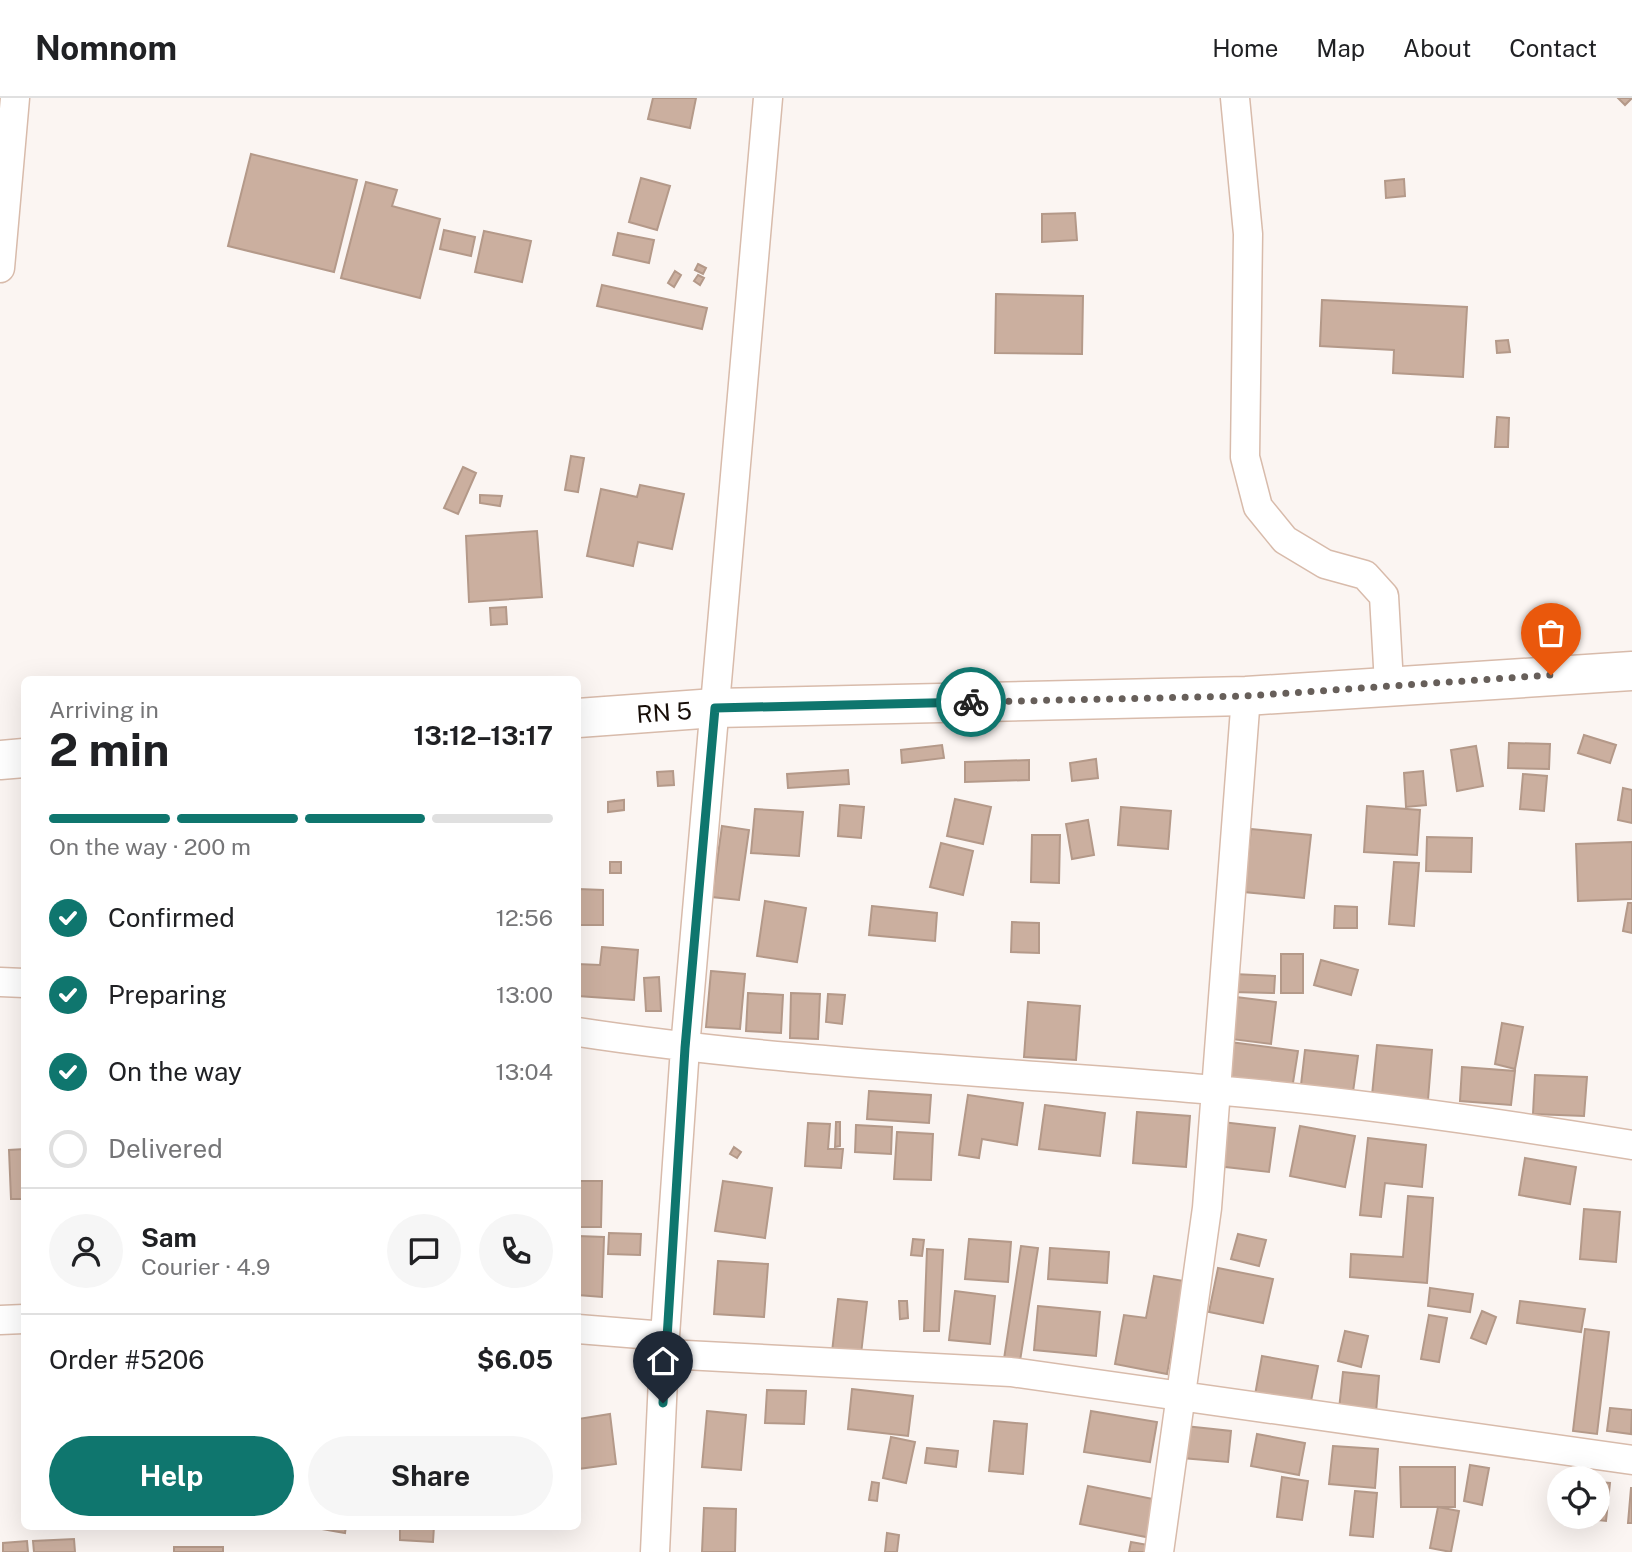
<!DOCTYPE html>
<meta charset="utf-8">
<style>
:root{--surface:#fff;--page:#f6f6f6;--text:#202124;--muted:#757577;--line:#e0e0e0;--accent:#0f766e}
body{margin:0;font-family:"Public Sans",sans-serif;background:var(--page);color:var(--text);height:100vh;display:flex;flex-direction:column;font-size:26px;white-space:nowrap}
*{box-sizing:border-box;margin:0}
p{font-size:23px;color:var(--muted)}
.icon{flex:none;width:38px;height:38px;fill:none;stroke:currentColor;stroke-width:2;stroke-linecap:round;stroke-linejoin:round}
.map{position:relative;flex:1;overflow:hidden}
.drawer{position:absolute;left:21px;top:578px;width:560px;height:854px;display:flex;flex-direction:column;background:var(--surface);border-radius:10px;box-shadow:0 7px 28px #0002}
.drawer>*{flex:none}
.tools{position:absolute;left:1547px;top:1368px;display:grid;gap:14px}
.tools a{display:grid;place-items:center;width:63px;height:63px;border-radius:50%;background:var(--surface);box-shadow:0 7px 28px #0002;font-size:35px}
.pin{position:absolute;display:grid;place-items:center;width:60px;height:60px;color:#fff;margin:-72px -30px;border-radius:50% 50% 50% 0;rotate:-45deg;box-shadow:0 0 7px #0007}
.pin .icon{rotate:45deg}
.courier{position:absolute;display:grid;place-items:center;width:70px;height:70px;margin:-35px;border:5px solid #0f766e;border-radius:50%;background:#fff;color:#222;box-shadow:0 2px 9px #0007}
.overview em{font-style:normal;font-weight:700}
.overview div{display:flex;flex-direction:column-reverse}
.overview{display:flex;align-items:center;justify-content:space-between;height:119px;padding:0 28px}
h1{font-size:46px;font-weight:700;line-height:52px}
.bar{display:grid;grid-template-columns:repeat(4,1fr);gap:10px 7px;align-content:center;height:84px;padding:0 28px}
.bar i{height:9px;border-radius:5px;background:var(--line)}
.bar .active{background:var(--accent)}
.bar p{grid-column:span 4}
.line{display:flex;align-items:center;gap:18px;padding:0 28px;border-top:2px solid var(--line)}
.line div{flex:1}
.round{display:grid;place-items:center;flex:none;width:74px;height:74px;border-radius:37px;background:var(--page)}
ol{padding:0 28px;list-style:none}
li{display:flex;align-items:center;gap:21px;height:77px}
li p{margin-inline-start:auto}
li .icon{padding:7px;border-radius:50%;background:var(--accent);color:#fff;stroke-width:4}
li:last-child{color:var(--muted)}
li i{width:38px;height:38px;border:4px solid var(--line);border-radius:50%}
.cta{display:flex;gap:14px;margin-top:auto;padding:14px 28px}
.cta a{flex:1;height:80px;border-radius:42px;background:var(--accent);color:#fff;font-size:28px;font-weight:700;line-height:80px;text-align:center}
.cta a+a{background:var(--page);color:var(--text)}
header{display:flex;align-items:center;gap:42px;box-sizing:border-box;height:98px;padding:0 35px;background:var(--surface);border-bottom:2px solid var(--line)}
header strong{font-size:33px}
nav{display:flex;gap:38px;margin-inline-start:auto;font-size:24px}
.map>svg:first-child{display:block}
.building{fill:#cbaf9f;stroke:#b49989;stroke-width:2}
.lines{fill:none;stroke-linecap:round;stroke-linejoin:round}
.street-casing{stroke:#d8bbab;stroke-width:31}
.primary-casing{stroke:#d8bbab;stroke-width:41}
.street{stroke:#fff;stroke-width:28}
.primary{stroke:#fff;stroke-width:38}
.done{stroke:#675f5a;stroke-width:7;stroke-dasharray:0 12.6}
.route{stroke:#0f766e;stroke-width:9}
.labels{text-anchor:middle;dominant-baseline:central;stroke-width:5;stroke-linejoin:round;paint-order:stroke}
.street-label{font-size:24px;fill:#170e08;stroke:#fff}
</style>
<header>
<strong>Nomnom</strong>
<nav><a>Home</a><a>Map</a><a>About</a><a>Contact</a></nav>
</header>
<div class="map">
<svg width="1632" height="1454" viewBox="0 0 1632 1454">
<rect width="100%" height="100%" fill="#fbf5f2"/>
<path class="building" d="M 653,0 L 696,0 L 690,30 L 648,21 Z
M 1618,0 L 1632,0 L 1625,7 Z
M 251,56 L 357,82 L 334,174 L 228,148 Z
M 641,80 L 670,88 L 657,132 L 629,124 Z
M 1404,81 L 1405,98 L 1386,100 L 1385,83 Z
M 366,84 L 397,92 L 392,108 L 440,121 L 420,200 L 341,180 Z
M 1075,115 L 1077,142 L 1042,144 L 1042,116 Z
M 444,132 L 475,139 L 471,158 L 440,151 Z
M 484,133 L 531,143 L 522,184 L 475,174 Z
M 618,135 L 654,142 L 649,165 L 613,157 Z
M 698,166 L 706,170 L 703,176 L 695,172 Z
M 675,173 L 681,177 L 674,189 L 668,185 Z
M 698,177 L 704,180 L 700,187 L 694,183 Z
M 602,187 L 707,210 L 702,231 L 597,208 Z
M 996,196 L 1083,198 L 1082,256 L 995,255 Z
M 1322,202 L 1467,209 L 1463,279 L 1393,275 L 1394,252 L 1320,248 Z
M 1508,242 L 1510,254 L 1497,255 L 1496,243 Z
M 1497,319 L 1509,320 L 1508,349 L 1495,349 Z
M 571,358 L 584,360 L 578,394 L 565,392 Z
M 463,369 L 476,375 L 458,416 L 444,410 Z
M 640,387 L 684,396 L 672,451 L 638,444 L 633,468 L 587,458 L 601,391 L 637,399 Z
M 480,397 L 502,398 L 500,408 L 480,405 Z
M 537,433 L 542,499 L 469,504 L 466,438 Z
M 506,509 L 507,526 L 491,527 L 490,510 Z
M 1584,637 L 1616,647 L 1610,665 L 1578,655 Z
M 1509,645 L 1550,646 L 1549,671 L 1508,670 Z
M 942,647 L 944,660 L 902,665 L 901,652 Z
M 1476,648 L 1483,688 L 1457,693 L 1451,652 Z
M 1096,661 L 1098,680 L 1072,683 L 1070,665 Z
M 1029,662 L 1029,682 L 965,684 L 965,664 Z
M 848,672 L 849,686 L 788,690 L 787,676 Z
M 673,673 L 674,687 L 658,688 L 657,674 Z
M 1423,673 L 1426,707 L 1406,709 L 1404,675 Z
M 1523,676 L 1547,678 L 1544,713 L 1520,711 Z
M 1623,690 L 1632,692 L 1632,725 L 1618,722 Z
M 955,701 L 991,709 L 983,746 L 947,738 Z
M 624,702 L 624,712 L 608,714 L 608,704 Z
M 840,707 L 864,709 L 861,740 L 838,738 Z
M 1367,708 L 1420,712 L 1417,757 L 1364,754 Z
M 1121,709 L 1171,713 L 1168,751 L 1118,747 Z
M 755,711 L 803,714 L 799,758 L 751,755 Z
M 1088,722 L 1094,757 L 1072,761 L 1066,726 Z
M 722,728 L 749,732 L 739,802 L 712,799 Z
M 1251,731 L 1311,737 L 1304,800 L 1244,794 Z
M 1032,737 L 1060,737 L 1059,785 L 1031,784 Z
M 1427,739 L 1472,740 L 1471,774 L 1426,773 Z
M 1632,744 L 1632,801 L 1578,803 L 1576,746 Z
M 941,745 L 973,753 L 963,797 L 930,789 Z
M 610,764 L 621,764 L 621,775 L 610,775 Z
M 1394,764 L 1419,765 L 1414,828 L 1389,826 Z
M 578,791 L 603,792 L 603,827 L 578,827 Z
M 765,803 L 806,810 L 797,864 L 757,858 Z
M 1628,805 L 1632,805 L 1632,835 L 1623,833 Z
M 872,808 L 937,815 L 935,843 L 869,837 Z
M 1335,808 L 1357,809 L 1357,830 L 1334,830 Z
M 1012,824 L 1039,825 L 1039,855 L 1011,854 Z
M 602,849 L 638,852 L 634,902 L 578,898 L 578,866 L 600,867 Z
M 1281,856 L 1303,856 L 1303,895 L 1281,895 Z
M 1321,862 L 1358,872 L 1351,897 L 1314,887 Z
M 711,873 L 745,876 L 740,931 L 706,929 Z
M 1233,876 L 1275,878 L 1274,895 L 1232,894 Z
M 659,879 L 661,913 L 646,913 L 644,880 Z
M 748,895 L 783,897 L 781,935 L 746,933 Z
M 791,895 L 820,896 L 818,941 L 790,940 Z
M 828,896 L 845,897 L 842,926 L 826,924 Z
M 1236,899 L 1276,904 L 1271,946 L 1231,941 Z
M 1028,904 L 1080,908 L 1076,962 L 1024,959 Z
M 1502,925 L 1523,929 L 1515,971 L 1495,966 Z
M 1230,944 L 1298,953 L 1292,991 L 1225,981 Z
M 1377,947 L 1432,952 L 1428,1002 L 1372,997 Z
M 1305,952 L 1358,958 L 1353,994 L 1301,987 Z
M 1462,969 L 1515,973 L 1511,1007 L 1460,1003 Z
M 1535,977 L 1587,979 L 1584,1018 L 1533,1016 Z
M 869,993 L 931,997 L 929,1025 L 867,1021 Z
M 968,997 L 1023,1005 L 1017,1047 L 982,1041 L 979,1060 L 959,1057 Z
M 1045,1007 L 1105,1015 L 1100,1058 L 1039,1051 Z
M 1137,1014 L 1190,1018 L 1186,1069 L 1133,1065 Z
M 836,1024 L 840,1024 L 840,1048 L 835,1049 Z
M 1222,1024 L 1275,1030 L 1269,1074 L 1217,1068 Z
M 808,1025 L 830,1026 L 828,1051 L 843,1051 L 841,1070 L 805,1068 Z
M 856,1027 L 892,1029 L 891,1056 L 855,1054 Z
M 1300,1028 L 1355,1038 L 1345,1089 L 1290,1078 Z
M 897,1034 L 933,1036 L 931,1082 L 894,1081 Z
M 1368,1040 L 1426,1047 L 1422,1089 L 1385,1085 L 1381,1119 L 1360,1117 Z
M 734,1049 L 741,1054 L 737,1060 L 730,1056 Z
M 24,1051 L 24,1101 L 11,1101 L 9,1052 Z
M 1525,1060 L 1576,1069 L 1570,1106 L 1519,1097 Z
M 578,1083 L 602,1083 L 601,1129 L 578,1129 Z
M 723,1083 L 772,1090 L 765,1140 L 715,1133 Z
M 1408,1098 L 1433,1100 L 1427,1185 L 1350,1179 L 1351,1156 L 1403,1159 Z
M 1584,1111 L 1620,1114 L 1616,1164 L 1580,1161 Z
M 609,1135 L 641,1136 L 640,1157 L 608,1156 Z
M 1238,1136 L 1266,1142 L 1259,1168 L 1231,1161 Z
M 578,1138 L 604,1139 L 602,1199 L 578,1197 Z
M 913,1141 L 924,1142 L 922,1158 L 911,1157 Z
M 969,1141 L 1011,1144 L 1008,1184 L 965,1181 Z
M 1021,1148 L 1038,1150 L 1020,1263 L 1004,1261 Z
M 1050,1150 L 1109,1154 L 1107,1185 L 1048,1181 Z
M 927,1151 L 943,1152 L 939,1233 L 924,1233 Z
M 718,1163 L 768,1166 L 764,1219 L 714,1216 Z
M 1218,1170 L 1273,1181 L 1263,1225 L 1209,1214 Z
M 1154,1178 L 1184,1183 L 1167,1276 L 1115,1266 L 1124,1217 L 1146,1220 Z
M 1430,1190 L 1473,1196 L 1470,1214 L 1428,1208 Z
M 955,1193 L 995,1198 L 990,1246 L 949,1242 Z
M 838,1201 L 867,1204 L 861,1256 L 832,1254 Z
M 899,1203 L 907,1203 L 908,1220 L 900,1221 Z
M 1520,1203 L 1585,1211 L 1581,1234 L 1517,1225 Z
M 1038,1208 L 1100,1214 L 1096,1258 L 1034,1252 Z
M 1482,1213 L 1496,1219 L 1486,1246 L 1471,1240 Z
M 1429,1217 L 1447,1220 L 1439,1264 L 1421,1261 Z
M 1585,1231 L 1609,1234 L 1597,1336 L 1573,1333 Z
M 1345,1233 L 1368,1238 L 1361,1269 L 1338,1263 Z
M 1262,1258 L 1318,1268 L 1310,1308 L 1255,1297 Z
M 1343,1274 L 1379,1278 L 1376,1315 L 1339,1311 Z
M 852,1291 L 913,1298 L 908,1338 L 848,1331 Z
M 767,1292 L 806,1293 L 804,1326 L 765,1325 Z
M 1610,1310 L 1632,1312 L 1631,1336 L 1607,1333 Z
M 707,1313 L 746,1317 L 741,1372 L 702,1369 Z
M 1091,1313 L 1157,1324 L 1150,1364 L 1084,1354 Z
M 610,1316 L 616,1366 L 578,1371 L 578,1321 Z
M 994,1323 L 1027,1326 L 1023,1376 L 989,1373 Z
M 1185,1328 L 1231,1333 L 1228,1364 L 1182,1360 Z
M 1257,1336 L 1305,1345 L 1299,1377 L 1251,1368 Z
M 891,1339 L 915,1344 L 906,1385 L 883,1380 Z
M 1333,1348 L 1378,1351 L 1375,1390 L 1329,1386 Z
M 927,1350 L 958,1353 L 956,1369 L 925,1365 Z
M 1470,1367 L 1489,1370 L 1482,1407 L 1464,1403 Z
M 1400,1369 L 1455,1369 L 1455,1409 L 1401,1409 Z
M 1282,1379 L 1308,1383 L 1302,1422 L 1277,1419 Z
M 872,1384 L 879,1385 L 877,1403 L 869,1402 Z
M 1598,1384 L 1610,1385 L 1606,1423 L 1571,1419 L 1598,1419 Z
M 1088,1388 L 1158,1402 L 1151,1440 L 1080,1426 Z
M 1631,1390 L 1632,1390 L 1632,1425 L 1628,1425 Z
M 1355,1393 L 1377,1395 L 1373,1439 L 1350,1437 Z
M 1438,1409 L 1459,1413 L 1451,1454 L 1430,1450 Z
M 704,1410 L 736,1411 L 735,1454 L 702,1454 Z
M 305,1428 L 346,1428 L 345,1435 Z
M 400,1428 L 434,1428 L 433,1444 L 400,1442 Z
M 887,1435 L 899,1437 L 897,1454 L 885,1454 Z
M 74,1441 L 75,1454 L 34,1454 L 33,1443 Z
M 27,1443 L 28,1454 L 3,1454 L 3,1445 Z
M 1131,1444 L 1148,1447 L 1147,1454 L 1129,1454 Z
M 174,1449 L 223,1449 L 223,1454 L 174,1454 Z"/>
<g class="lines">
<g class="street-casing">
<path id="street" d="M 1235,0 L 1248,136 L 1245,359 L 1258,409 L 1285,442 L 1325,466 L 1365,477 L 1384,498 L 1389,586
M 0,170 L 15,0
M 0,884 L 24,885
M 578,934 C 788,966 1002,973 1214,992 C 1354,1004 1494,1024 1632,1047
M 0,1222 L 24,1221
M 578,1231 L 665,1238
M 666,1256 L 1011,1274 L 1632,1362
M 655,1454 L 665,1238 L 685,950 L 768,0
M 1159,1454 L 1207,1110 L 1246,598"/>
</g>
<g class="primary-casing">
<path id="primary" d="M 578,620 L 715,610 L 1246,598 L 1632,573
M 0,662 L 24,660"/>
</g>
<use href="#street" class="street"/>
<use href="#primary" class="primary"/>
</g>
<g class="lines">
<path class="done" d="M 971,604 L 1246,598 L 1551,577"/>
<path class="route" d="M 663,1305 L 685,950 L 715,610 L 971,604"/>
</g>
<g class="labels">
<g class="street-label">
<text transform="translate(664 614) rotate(-4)">RN 5</text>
</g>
</g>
</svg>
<div class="tools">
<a><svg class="icon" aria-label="locate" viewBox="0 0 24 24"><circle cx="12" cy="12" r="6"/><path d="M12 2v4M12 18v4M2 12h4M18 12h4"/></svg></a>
</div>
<div class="pin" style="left:1551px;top:577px;background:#ea580c"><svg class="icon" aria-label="bag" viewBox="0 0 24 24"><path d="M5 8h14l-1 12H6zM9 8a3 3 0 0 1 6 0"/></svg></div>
<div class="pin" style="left:663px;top:1305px;background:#1f2937"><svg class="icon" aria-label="home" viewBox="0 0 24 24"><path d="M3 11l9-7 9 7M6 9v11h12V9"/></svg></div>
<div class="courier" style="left:971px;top:604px"><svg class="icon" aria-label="bike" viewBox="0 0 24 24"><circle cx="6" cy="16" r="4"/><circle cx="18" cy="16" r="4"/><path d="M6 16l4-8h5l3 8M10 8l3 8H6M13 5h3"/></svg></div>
<section class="drawer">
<div class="overview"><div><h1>2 min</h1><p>Arriving in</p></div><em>13:12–13:17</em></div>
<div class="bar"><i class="active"></i><i class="active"></i><i class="active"></i><i></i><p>On the way · 200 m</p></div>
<ol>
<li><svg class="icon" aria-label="check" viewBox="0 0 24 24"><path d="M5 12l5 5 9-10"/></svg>Confirmed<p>12:56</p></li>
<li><svg class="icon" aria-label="check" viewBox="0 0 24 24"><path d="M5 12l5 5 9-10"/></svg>Preparing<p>13:00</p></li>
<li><svg class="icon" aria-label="check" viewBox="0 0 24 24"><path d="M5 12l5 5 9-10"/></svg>On the way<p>13:04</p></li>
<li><i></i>Delivered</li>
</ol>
<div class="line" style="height:126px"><a class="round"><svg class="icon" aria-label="person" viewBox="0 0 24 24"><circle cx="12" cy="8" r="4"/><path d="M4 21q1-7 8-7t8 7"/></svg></a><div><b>Sam</b><p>Courier · 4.9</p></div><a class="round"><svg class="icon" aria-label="chat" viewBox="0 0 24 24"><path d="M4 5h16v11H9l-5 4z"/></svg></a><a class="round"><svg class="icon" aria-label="phone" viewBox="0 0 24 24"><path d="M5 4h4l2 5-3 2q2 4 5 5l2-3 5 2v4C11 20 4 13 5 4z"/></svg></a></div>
<div class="line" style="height:91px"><div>Order #5206</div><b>$6.05</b></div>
<div class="cta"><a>Help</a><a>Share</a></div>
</section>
</div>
